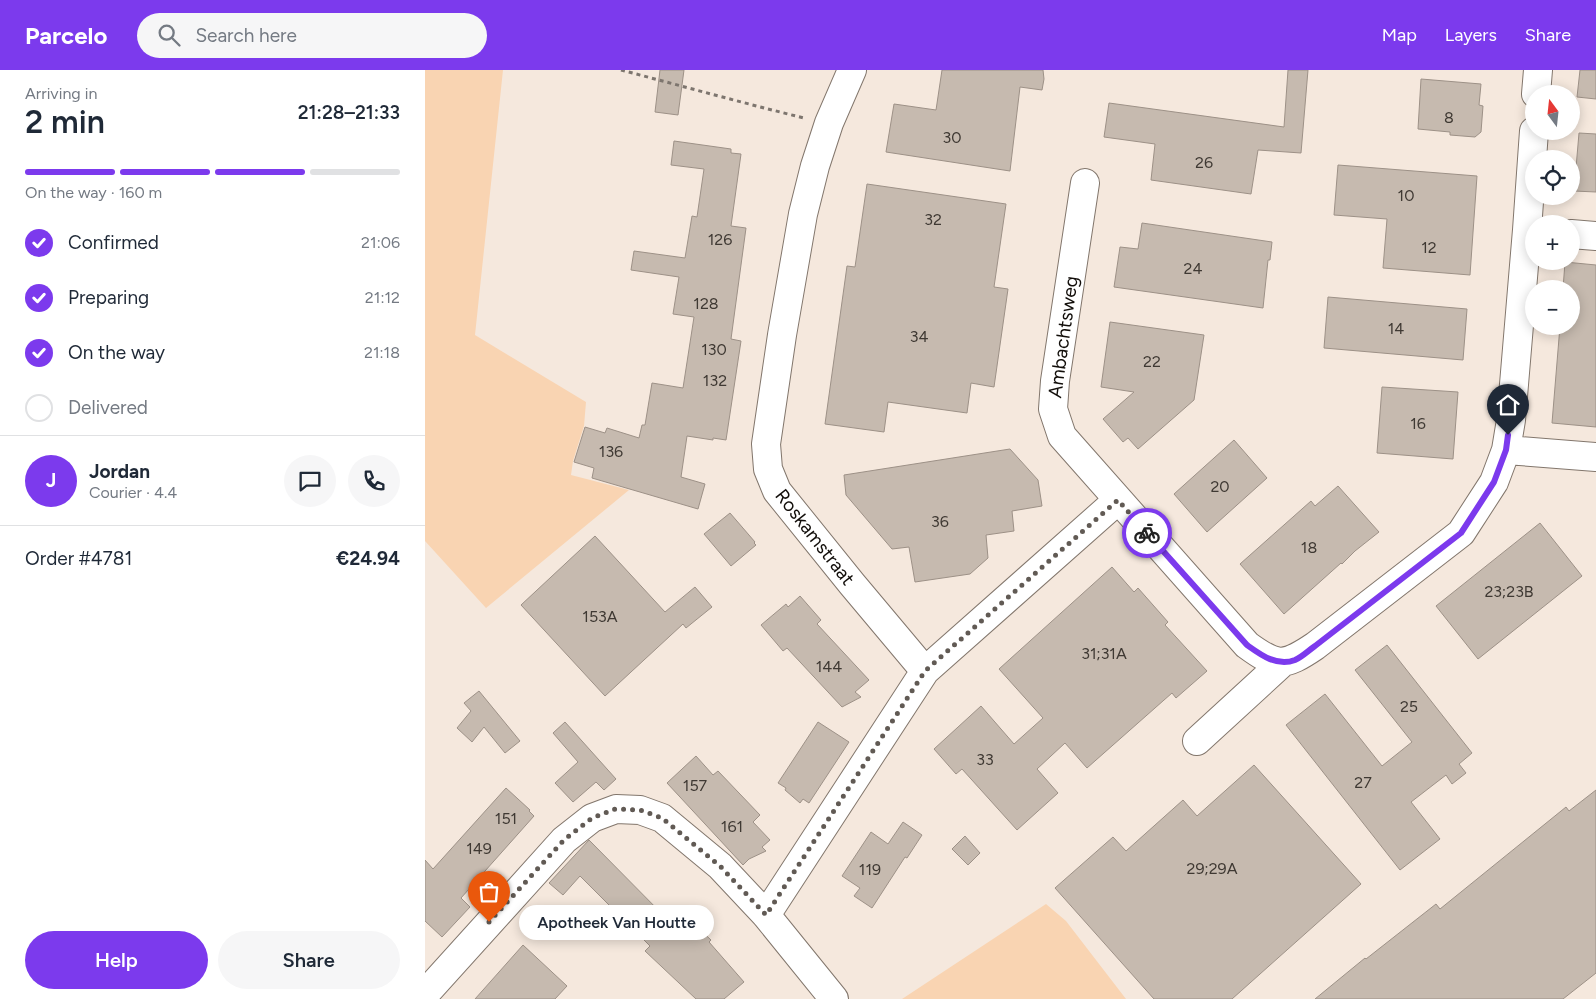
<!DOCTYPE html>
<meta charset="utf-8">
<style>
:root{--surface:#fff;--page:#f6f6f7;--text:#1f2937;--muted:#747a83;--line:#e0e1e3;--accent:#7c3aed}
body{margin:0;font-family:Figtree,sans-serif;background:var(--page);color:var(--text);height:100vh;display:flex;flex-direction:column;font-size:19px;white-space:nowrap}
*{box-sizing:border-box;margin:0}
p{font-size:16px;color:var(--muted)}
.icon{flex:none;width:28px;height:28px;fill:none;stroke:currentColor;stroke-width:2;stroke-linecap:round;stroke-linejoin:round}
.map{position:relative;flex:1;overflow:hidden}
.side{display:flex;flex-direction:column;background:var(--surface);width:425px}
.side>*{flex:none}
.needle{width:32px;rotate:345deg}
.controls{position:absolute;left:1100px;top:15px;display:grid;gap:10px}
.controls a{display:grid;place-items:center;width:55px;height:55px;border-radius:50%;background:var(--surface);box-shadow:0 2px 12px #0003;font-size:25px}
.pin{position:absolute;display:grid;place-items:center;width:42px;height:42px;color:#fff;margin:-51px -21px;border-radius:50% 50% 50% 0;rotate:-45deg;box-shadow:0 0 5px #0007}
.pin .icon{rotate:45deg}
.courier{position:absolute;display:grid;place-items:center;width:50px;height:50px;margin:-25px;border:4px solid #7c3aed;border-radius:50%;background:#fff;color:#222;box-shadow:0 1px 6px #0007}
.bubble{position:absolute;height:35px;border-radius:18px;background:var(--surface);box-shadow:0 2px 12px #0003;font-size:16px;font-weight:600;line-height:35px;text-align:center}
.headline em{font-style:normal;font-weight:600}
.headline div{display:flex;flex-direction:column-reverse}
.headline{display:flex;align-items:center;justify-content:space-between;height:85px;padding:0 25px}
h1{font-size:32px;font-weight:600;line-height:38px}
.bar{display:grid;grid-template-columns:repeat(4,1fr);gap:8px 5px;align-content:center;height:60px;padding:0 25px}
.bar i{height:6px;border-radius:4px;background:var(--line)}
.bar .current{background:var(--accent)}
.bar p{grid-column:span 4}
.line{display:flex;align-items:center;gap:12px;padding:0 25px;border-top:1px solid var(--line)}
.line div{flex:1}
.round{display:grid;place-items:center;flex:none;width:52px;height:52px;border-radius:26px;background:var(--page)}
ol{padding:0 25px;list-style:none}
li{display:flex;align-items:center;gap:15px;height:55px}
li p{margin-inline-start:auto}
li .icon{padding:5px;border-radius:50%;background:var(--accent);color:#fff;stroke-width:4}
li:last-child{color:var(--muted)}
li i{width:28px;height:28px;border:2px solid var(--line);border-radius:50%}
.button{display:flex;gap:10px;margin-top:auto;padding:10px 25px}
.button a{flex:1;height:58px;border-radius:30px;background:var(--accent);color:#fff;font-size:20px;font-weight:600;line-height:58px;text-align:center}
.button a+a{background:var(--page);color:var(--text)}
header{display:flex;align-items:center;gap:30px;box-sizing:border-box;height:70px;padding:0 25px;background:var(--accent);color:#fff}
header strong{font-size:24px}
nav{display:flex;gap:28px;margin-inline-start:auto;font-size:18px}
.search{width:350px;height:45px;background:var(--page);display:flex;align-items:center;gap:12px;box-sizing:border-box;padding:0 18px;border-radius:28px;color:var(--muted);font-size:19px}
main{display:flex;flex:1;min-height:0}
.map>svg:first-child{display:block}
.green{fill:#f9d4b2}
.building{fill:#c6baaf;stroke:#9d9187}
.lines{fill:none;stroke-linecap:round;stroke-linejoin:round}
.minor-casing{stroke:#82766c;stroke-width:30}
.path{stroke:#7d756e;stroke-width:3;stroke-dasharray:4 4;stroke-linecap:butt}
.minor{stroke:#fff;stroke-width:28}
.done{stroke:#615a54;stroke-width:5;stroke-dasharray:0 9}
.route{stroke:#7c3aed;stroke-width:6}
.labels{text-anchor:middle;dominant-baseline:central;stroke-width:4;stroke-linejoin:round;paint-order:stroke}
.number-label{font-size:16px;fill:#3f3933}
.street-label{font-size:19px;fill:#120e0a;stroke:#fff}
</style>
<header>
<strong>Parcelo</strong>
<div class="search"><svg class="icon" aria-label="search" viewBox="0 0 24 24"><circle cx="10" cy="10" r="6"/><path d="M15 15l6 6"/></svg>Search here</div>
<nav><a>Map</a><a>Layers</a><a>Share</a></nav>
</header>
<main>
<section class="side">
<div class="headline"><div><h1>2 min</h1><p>Arriving in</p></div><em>21:28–21:33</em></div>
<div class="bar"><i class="current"></i><i class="current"></i><i class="current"></i><i></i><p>On the way · 160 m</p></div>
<ol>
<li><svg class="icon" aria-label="check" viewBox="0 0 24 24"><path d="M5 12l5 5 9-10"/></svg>Confirmed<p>21:06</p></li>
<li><svg class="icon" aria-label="check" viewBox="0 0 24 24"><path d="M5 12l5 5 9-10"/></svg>Preparing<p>21:12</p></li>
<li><svg class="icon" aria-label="check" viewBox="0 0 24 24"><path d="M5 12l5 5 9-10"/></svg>On the way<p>21:18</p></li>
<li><i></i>Delivered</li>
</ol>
<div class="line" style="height:90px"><b class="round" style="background:var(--accent);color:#fff">J</b><div><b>Jordan</b><p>Courier · 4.4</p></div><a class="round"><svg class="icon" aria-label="chat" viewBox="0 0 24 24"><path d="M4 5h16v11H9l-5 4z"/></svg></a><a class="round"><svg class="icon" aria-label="phone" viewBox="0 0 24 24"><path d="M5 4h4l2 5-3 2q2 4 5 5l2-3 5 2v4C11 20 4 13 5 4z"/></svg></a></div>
<div class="line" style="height:65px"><div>Order #4781</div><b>€24.94</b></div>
<div class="button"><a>Help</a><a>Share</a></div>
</section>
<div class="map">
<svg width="1171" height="929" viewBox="0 0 1171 929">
<rect width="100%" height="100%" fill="#f5e8dd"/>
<path class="green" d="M 0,0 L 78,0 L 50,265 L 161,332 L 159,356 L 148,391 L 146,405 L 204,420 L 61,538 L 0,471 Z
M 621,834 L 641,851 L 701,929 L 477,929 Z"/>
<path class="building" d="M 235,0 L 259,0 L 253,45 L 230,42 Z
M 517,0 L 618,0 L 619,9 L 617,20 L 595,17 L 585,101 L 461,82 L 469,34 L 511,40 Z
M 863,0 L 883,0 L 876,83 L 833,80 L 826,124 L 726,110 L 730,74 L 679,67 L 684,33 L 859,57 Z
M 1155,0 L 1171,0 L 1171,29 L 1152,27 Z
M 996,9 L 1056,14 L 1054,35 L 1058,36 L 1056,62 L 1050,67 L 1025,65 L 1025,62 L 993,59 Z
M 1154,63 L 1171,64 L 1171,122 L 1149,121 Z
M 249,71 L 306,79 L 306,83 L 316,84 L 306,156 L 321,158 L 306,269 L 316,271 L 301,370 L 288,368 L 288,370 L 262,366 L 256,407 L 280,414 L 273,439 L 167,408 L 169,398 L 149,392 L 160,357 L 180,363 L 182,358 L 214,368 L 217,355 L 220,355 L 227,313 L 258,318 L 269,247 L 248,244 L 254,207 L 206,200 L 209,181 L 260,188 L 267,146 L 272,147 L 279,99 L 246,95 Z
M 913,95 L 1052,106 L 1045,205 L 958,198 L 962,149 L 909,145 Z
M 442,114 L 581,134 L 569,217 L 583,219 L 569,317 L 546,313 L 542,343 L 463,332 L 459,362 L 400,354 L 422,196 L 430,197 Z
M 717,153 L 847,172 L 845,190 L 843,190 L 838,238 L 689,217 L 695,177 L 713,179 Z
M 1140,192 L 1171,195 L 1171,357 L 1127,353 L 1135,256 L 1146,256 L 1146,219 L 1138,219 Z
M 903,227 L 1042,239 L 1038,290 L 899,278 Z
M 685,252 L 779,265 L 769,330 L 713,379 L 703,368 L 698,372 L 678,349 L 709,322 L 676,317 Z
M 957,317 L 1033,322 L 1028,389 L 952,383 Z
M 809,370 L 842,408 L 782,462 L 749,424 Z
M 585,379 L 613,410 L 617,436 L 587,441 L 589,461 L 561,465 L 563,488 L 545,504 L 490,512 L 484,477 L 467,479 L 421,425 L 419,405 Z
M 913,416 L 954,462 L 930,481 L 917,494 L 916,493 L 859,544 L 815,494 L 886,431 L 890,436 Z
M 305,443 L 330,472 L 329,473 L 331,475 L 306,496 L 279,464 Z
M 1115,453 L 1157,506 L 1053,589 L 1011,536 Z
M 170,466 L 240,542 L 270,517 L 287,537 L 261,558 L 258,554 L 180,626 L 96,535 Z
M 687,497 L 709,522 L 713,518 L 743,552 L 740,555 L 782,601 L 751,628 L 747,623 L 662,698 L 640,673 L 612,699 L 633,723 L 592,760 L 537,699 L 531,704 L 509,679 L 556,636 L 589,674 L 618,648 L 574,599 Z
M 375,526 L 396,550 L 392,554 L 444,610 L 430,622 L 436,627 L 417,637 L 362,578 L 358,581 L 336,555 L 361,534 L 363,537 Z
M 962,575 L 1047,683 L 1034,694 L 1041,703 L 1027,714 L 1021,705 L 986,732 L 1015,769 L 975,800 L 861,655 L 900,624 L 957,696 L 987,672 L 930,600 Z
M 54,621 L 95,671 L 80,683 L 59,657 L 47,672 L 32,658 L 46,641 L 39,633 Z
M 140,652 L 191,709 L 179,720 L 171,712 L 148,732 L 130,713 L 153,692 L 128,663 Z
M 393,652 L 424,672 L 384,733 L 378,729 L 375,733 L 360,720 L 361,718 L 353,713 Z
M 271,686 L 288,705 L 293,701 L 335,745 L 328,752 L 345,770 L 337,777 L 341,781 L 324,789 L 318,795 L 242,713 Z
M 829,695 L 936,814 L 807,929 L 729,929 L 630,818 L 688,767 L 701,781 L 758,730 L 772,746 Z
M 81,718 L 105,740 L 104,741 L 109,746 L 36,828 L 45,837 L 17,867 L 0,851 L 0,790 L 8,799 Z
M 1171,720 L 1171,903 L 1138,929 L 890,929 L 940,888 L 941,889 L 1011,834 L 1015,839 L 1141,737 L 1144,741 Z
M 478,752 L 497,765 L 482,788 L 480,787 L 447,838 L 429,826 L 435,818 L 417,806 L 446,762 L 463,774 Z
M 540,766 L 555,783 L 543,795 L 527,779 Z
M 164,770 L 246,853 L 256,842 L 286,870 L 284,872 L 319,912 L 299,929 L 271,929 L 220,881 L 225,876 L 155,806 L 138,825 L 124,813 Z
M 98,875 L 142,916 L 130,929 L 50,929 Z"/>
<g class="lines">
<g class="minor-casing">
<path id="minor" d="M 1111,24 L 1113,0
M 660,113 L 630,311 L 628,339 L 637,366 L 822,575 C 852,597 859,597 890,576 L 1036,463 L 1069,412 L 1081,380 L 1086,350 L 1102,160 L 1109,61
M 1146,164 L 1171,166
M 1081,380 L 1171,387
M 500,601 L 693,430
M 772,671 L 857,593
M 341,845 L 500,601 L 427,514 L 352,421 L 343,399 L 341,374 L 357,265 L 378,144 L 390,96 L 404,53 L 427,0
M 0,924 L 139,770 L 167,748 L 191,739 L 215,740 L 237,748 L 295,796 L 341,845 L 409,929"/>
</g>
<path class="path" d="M 196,0 C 257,16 318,33 379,48"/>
<use href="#minor" class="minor"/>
</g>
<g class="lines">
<path class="done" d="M 64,852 L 139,770 L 167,748 L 190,739 L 215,740 L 237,748 L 295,796 L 341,845 L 500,601 L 693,430 L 722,463"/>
<path class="route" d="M 722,463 L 822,575 C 836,585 852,597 870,590 C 877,587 884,580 890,576 L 1036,463 L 1069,412 L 1081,380 L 1083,365"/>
</g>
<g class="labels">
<g class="number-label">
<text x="1024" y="47">8</text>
<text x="527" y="67">30</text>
<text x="779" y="92">26</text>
<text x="981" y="125">10</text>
<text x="508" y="149">32</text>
<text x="295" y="169">126</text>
<text x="1004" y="177">12</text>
<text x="768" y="198">24</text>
<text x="281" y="233">128</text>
<text x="971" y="258">14</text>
<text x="494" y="266">34</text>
<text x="289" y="279">130</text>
<text x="727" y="291">22</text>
<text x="290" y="310">132</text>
<text x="993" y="353">16</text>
<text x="186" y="381">136</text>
<text x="795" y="416">20</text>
<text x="515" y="451">36</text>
<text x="884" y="477">18</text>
<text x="1084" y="521">23;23B</text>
<text x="175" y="546">153A</text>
<text x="679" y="583">31;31A</text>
<text x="404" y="596">144</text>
<text x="984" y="636">25</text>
<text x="560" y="689">33</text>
<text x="938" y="712">27</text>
<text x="270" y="715">157</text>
<text x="81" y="748">151</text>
<text x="307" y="756">161</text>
<text x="54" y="778">149</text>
<text x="787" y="798">29;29A</text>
<text x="445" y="799">119</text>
</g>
<g class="street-label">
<text transform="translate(638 267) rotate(-82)">Ambachtsweg</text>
<text transform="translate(390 467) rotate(52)">Roskamstraat</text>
</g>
</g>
</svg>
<div class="controls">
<a><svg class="needle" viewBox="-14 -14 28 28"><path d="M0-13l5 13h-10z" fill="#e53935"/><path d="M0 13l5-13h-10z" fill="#747a83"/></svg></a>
<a><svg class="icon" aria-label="locate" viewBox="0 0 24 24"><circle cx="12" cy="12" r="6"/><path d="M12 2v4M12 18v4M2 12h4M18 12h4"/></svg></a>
<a>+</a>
<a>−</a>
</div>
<div class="pin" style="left:64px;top:852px;background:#ea580c"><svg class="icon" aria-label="bag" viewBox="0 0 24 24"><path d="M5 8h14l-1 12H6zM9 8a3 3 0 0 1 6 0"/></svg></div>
<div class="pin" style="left:1083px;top:365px;background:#1f2937"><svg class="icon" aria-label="home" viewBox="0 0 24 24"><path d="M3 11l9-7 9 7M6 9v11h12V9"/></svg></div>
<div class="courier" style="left:722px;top:463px"><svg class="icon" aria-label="bike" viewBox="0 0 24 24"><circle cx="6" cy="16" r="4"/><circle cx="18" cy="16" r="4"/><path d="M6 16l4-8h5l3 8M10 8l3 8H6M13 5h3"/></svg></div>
<div class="bubble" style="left:94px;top:835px;width:195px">Apotheek Van Houtte</div>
</div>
</main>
